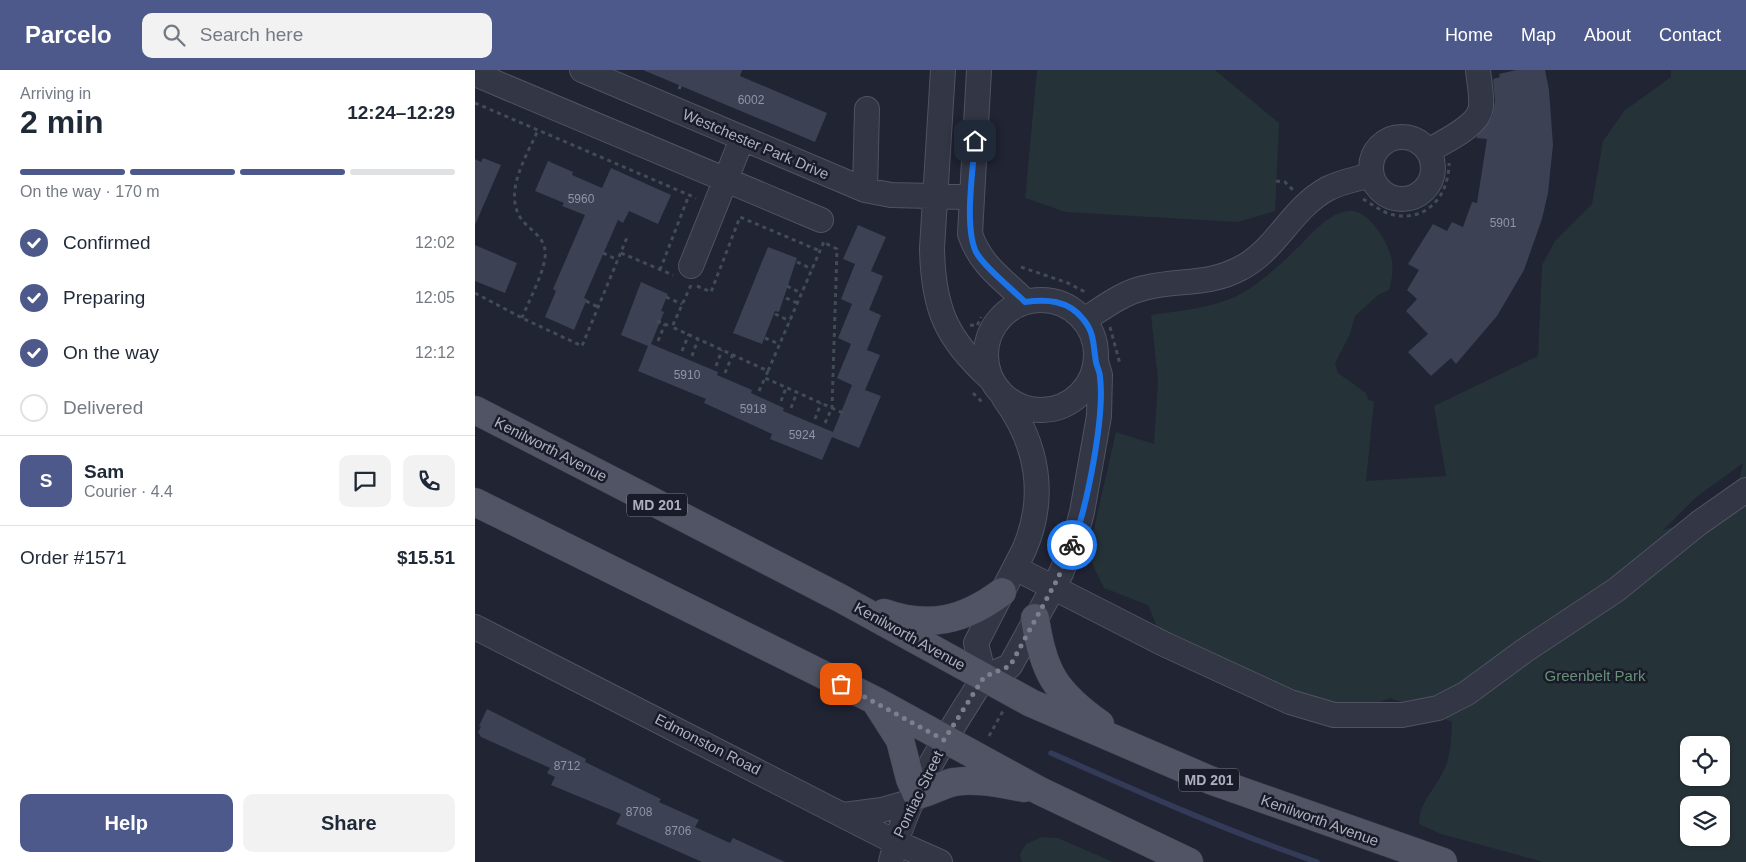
<!DOCTYPE html>
<meta charset="utf-8">
<style>
:root{--surface:#fff;--page:#f2f2f3;--text:#1f2937;--muted:#747a83;--line:#e0e1e3;--accent:#4c598a}
body{margin:0;font-family:Arial,sans-serif;background:var(--page);color:var(--text);height:100vh;display:flex;flex-direction:column;font-size:19px;white-space:nowrap}
*{box-sizing:border-box;margin:0}
p{font-size:16px;color:var(--muted)}
.icon{flex:none;width:28px;height:28px;fill:none;stroke:currentColor;stroke-width:2;stroke-linecap:round;stroke-linejoin:round}
.map{position:relative;flex:1;overflow:hidden}
.drawer{display:flex;flex-direction:column;background:var(--surface);width:475px}
.drawer>*{flex:none}
.buttons{position:absolute;left:1205px;top:666px;display:grid;gap:10px}
.buttons a{display:grid;place-items:center;width:50px;height:50px;border-radius:10px;background:var(--surface);box-shadow:0 1px 4px #0004;font-size:25px}
.pin{position:absolute;display:grid;place-items:center;width:42px;height:42px;color:#fff;margin:-21px;border-radius:10px;box-shadow:0 2px 8px #0006}
.courier{position:absolute;display:grid;place-items:center;width:50px;height:50px;margin:-25px;border:4px solid #1a73e8;border-radius:50%;background:#fff;color:#222;box-shadow:0 1px 6px #0007}
.overview em{font-style:normal;font-weight:600}
.overview div{display:flex;flex-direction:column-reverse}
.overview{display:flex;align-items:center;justify-content:space-between;height:85px;padding:0 20px}
h1{font-size:32px;font-weight:600;line-height:38px}
.bar{display:grid;grid-template-columns:repeat(4,1fr);gap:8px 5px;align-content:center;height:60px;padding:0 20px}
.bar i{height:6px;border-radius:4px;background:var(--line)}
.bar .active{background:var(--accent)}
.bar p{grid-column:span 4}
.line{display:flex;align-items:center;gap:12px;padding:0 20px;border-top:1px solid var(--line)}
.line div{flex:1}
.round{display:grid;place-items:center;flex:none;width:52px;height:52px;border-radius:10px;background:var(--page)}
ol{padding:0 20px;list-style:none}
li{display:flex;align-items:center;gap:15px;height:55px}
li p{margin-inline-start:auto}
li .icon{padding:5px;border-radius:50%;background:var(--accent);color:#fff;stroke-width:4}
li:last-child{color:var(--muted)}
li i{width:28px;height:28px;border:2px solid var(--line);border-radius:50%}
.cta{display:flex;gap:10px;margin-top:auto;padding:10px 20px}
.cta a{flex:1;height:58px;border-radius:10px;background:var(--accent);color:#fff;font-size:20px;font-weight:600;line-height:58px;text-align:center}
.cta a+a{background:var(--page);color:var(--text)}
header{display:flex;align-items:center;gap:30px;box-sizing:border-box;height:70px;padding:0 25px;background:var(--accent);color:#fff}
header strong{font-size:24px}
nav{display:flex;gap:28px;margin-inline-start:auto;font-size:18px}
.search{width:350px;height:45px;background:var(--page);display:flex;align-items:center;gap:12px;box-sizing:border-box;padding:0 18px;border-radius:10px;color:var(--muted);font-size:19px}
main{display:flex;flex:1;min-height:0}
.map>svg:first-child{display:block}
.green{fill:#253237;fill-rule:evenodd}
.lines{fill:none;stroke-linecap:round;stroke-linejoin:round}
.stream{stroke:#343b59;stroke-width:5.5}
.building{fill:#3c4154}
.minor-casing{stroke:#505362;stroke-width:26}
.major-casing{stroke:#3c3f4d;stroke-width:29}
.path{stroke:#414d54;stroke-width:3;stroke-dasharray:4 4;stroke-linecap:butt}
.minor{stroke:#333644;stroke-width:24}
.major{stroke:#515464;stroke-width:28}
.done{stroke:#7c7f8f;stroke-width:5;stroke-dasharray:0 9}
.route{stroke:#1a73e8;stroke-width:6}
.labels{text-anchor:middle;dominant-baseline:central;stroke-width:5;stroke-linejoin:round;paint-order:stroke}
.number-label{font-size:12px;fill:#9194a6}
.shield{fill:#191b28;stroke:#818393;stroke-width:1}
.shield-label{font-size:14px;font-weight:bold;fill:#adb0c1}
.street-label{font-size:15px;fill:#adb0c1;stroke:#191b28}
.park-label{font-size:15px;fill:#678f79;stroke:#191b28}
</style>
<header>
<strong>Parcelo</strong>
<div class="search"><svg class="icon" aria-label="search" viewBox="0 0 24 24"><circle cx="10" cy="10" r="6"/><path d="M15 15l6 6"/></svg>Search here</div>
<nav><a>Home</a><a>Map</a><a>About</a><a>Contact</a></nav>
</header>
<main>
<section class="drawer">
<div class="overview"><div><h1>2 min</h1><p>Arriving in</p></div><em>12:24–12:29</em></div>
<div class="bar"><i class="active"></i><i class="active"></i><i class="active"></i><i></i><p>On the way · 170 m</p></div>
<ol>
<li><svg class="icon" aria-label="check" viewBox="0 0 24 24"><path d="M5 12l5 5 9-10"/></svg>Confirmed<p>12:02</p></li>
<li><svg class="icon" aria-label="check" viewBox="0 0 24 24"><path d="M5 12l5 5 9-10"/></svg>Preparing<p>12:05</p></li>
<li><svg class="icon" aria-label="check" viewBox="0 0 24 24"><path d="M5 12l5 5 9-10"/></svg>On the way<p>12:12</p></li>
<li><i></i>Delivered</li>
</ol>
<div class="line" style="height:90px"><b class="round" style="background:var(--accent);color:#fff">S</b><div><b>Sam</b><p>Courier · 4.4</p></div><a class="round"><svg class="icon" aria-label="chat" viewBox="0 0 24 24"><path d="M4 5h16v11H9l-5 4z"/></svg></a><a class="round"><svg class="icon" aria-label="phone" viewBox="0 0 24 24"><path d="M5 4h4l2 5-3 2q2 4 5 5l2-3 5 2v4C11 20 4 13 5 4z"/></svg></a></div>
<div class="line" style="height:65px"><div>Order #1571</div><b>$15.51</b></div>
<div class="cta"><a>Help</a><a>Share</a></div>
</section>
<div class="map">
<svg width="1271" height="792" viewBox="0 0 1271 792">
<rect width="100%" height="100%" fill="#202433"/>
<path class="green" d="M 562,0 L 740,0 L 804,53 L 800,141 L 763,152 L 591,142 L 550,128 Z
M 1196,0 L 1271,0 L 1271,792 L 1068,792 L 966,764 L 944,754 C 944,732 961,718 970,698 C 976,684 976,668 977,652 L 915,628 C 908,631 900,635 893,635 C 826,635 753,593 693,567 L 682,557 L 673,535 L 629,518 L 613,485 L 641,362 L 679,374 L 683,310 L 676,245 C 707,240 743,238 771,221 C 788,210 804,196 818,182 C 835,167 848,146 872,141 C 892,137 911,169 916,186 C 919,196 917,211 914,220 L 903,225 L 880,246 L 875,264 L 860,293 L 863,303 L 891,323 L 893,330 L 899,331 L 891,411 L 971,406 L 959,336 L 1063,286 L 1067,195 L 1080,171 L 1117,134 L 1128,71 L 1149,41 L 1196,7 ZM 1268,393 L 1257,438 L 1188,460 L 1219,429 ZM 1214,675 L 1246,675 L 1246,708 L 1214,708 ZM 1214,735 L 1246,735 L 1246,768 L 1214,768 Z
M 567,767 L 583,768 L 638,792 L 547,792 L 545,784 L 551,774 Z"/>
<g class="lines">
<path class="stream" d="M 576,683 C 664,722 751,761 842,792"/>
</g>
<path class="building" d="M 168,0 L 267,0 L 265,6 L 352,43 L 340,72 Z
M 1041,0 L 1070,0 L 1074,20 L 1078,75 L 1073,123 L 1067,149 L 1049,200 L 1022,246 L 981,294 L 976,288 L 956,306 L 933,282 L 953,264 L 931,241 L 942,229 L 932,220 L 944,200 L 933,194 L 958,154 L 972,161 L 977,152 L 988,157 L 997,132 L 1002,133 L 1012,69 L 1001,68 L 1017,47 L 1020,31 L 1018,9 L 1025,7 L 1024,4 Z
M 8,88 L 26,95 L 0,155 L 0,89 L 6,92 Z
M 73,91 L 98,102 L 97,105 L 127,118 L 136,98 L 196,125 L 183,154 L 154,141 L 148,153 L 143,150 L 109,228 L 112,229 L 99,260 L 70,247 L 81,221 L 78,219 L 110,145 L 87,136 L 89,133 L 60,121 Z
M 383,155 L 411,167 L 396,201 L 408,206 L 394,240 L 406,245 L 392,280 L 405,285 L 390,320 L 406,326 L 384,378 L 357,367 L 347,390 L 295,369 L 297,364 L 229,333 L 231,329 L 163,301 L 173,276 L 146,265 L 166,212 L 193,224 L 186,241 L 189,242 L 176,274 L 243,302 L 242,305 L 277,320 L 276,323 L 309,338 L 308,341 L 358,362 L 377,315 L 362,308 L 376,274 L 363,268 L 377,234 L 366,229 L 380,194 L 368,189 Z
M 0,175 L 42,193 L 30,223 L 0,211 Z
M 293,177 L 322,188 L 304,242 L 300,241 L 287,274 L 258,263 Z
M 12,639 L 111,689 L 110,692 L 186,729 L 184,732 L 224,750 L 220,757 L 255,773 L 258,768 L 310,792 L 227,792 L 141,754 L 146,744 L 76,715 L 80,707 L 72,703 L 75,698 L 6,667 L 3,662 L 6,657 L 4,656 Z"/>
<g class="lines">
<g class="minor-casing">
<path id="minor" d="M 107,0 L 390,120 L 416,125 L 497,127
M 468,0 L 457,178 C 458,238 471,269 516,309
M 504,0 L 495,164 C 506,196 527,208 550,231
M 0,4 L 346,150
M896 98a31 31 0 1 1 62 0a31 31 0 1 1-62 0Z
M 953,81 C 968,72 1005,56 1006,36 C 1007,24 1004,12 1003,0
M 390,120 L 392,39
M 216,196 L 267,69
M511 285a55 55 0 1 1 110 0a55 55 0 1 1-110 0Z
M 609,250 C 628,238 647,223 669,218 C 703,209 733,216 766,198 C 801,180 817,138 852,119 C 865,112 882,109 896,105
M 540,498 L 689,574 L 815,632 L 859,645 L 927,645 L 963,638 L 992,623 L 1049,581 L 1141,520 L 1224,453 L 1271,420
M 0,557 L 420,772 L 465,792
M 509,607 L 535,596 L 586,503 L 600,468 L 607,442 L 624,346 L 625,305 L 621,291
M 509,607 L 501,573 L 549,480 C 572,427 563,374 529,328
M 369,745 L 407,740 L 438,731
M 416,792 C 430,727 474,663 509,607"/>
</g>
<g class="major-casing">
<path id="major" d="M 0,340 L 365,528 L 556,633 L 735,710 L 968,792
M 0,432 L 401,631 L 565,721 L 714,792
M 409,543 C 454,559 490,550 527,522
M 560,548 C 568,602 580,622 625,654
M 402,634 L 425,670 L 435,709 L 442,725 C 455,722 466,715 479,712 C 502,708 526,714 549,718"/>
</g>
<path class="path" d="M 204,19 L 207,12
M 0,33 L 221,128
M 801,111 L 810,112 L 818,120
M 888,129 C 897,134 905,141 915,144 C 951,154 974,126 974,93
M 128,183 L 143,190
M 146,183 L 198,205
M 322,192 L 337,199
M 546,197 L 593,213 L 612,223
M 185,200 L 214,125
M 216,215 L 197,257 L 293,301 L 350,169
M 222,216 L 236,222 L 265,147 L 345,181
M 312,216 L 326,223
M 0,223 L 47,248 L 107,276 L 153,165
M 191,227 L 207,234
M 311,228 L 322,233
M 111,231 L 123,237
M 300,244 L 315,251
M 47,248 C 53,232 73,196 70,180 C 68,166 55,160 47,150 C 27,123 52,86 63,60
M 182,251 L 197,257
M 495,255 L 502,256 L 506,247
M 635,257 L 645,294
M 290,268 L 304,274
M 183,271 L 190,254
M 207,281 L 214,264
M 217,286 L 223,269
M 241,296 L 247,280
M 293,301 L 290,308 L 357,338 L 362,179 L 348,172
M 250,303 L 258,284
M 284,321 L 290,308
M 498,323 L 508,333
M 306,331 L 311,318
M 316,338 L 322,322
M 340,349 L 346,333
M 350,353 L 357,338 L 368,343
M 514,666 L 528,641"/>
<use href="#minor" class="minor"/>
<use href="#major" class="major"/>
</g>
<g class="lines">
<path class="done" d="M 366,614 L 469,670 L 509,607 L 535,596 L 583,508 L 597,475"/>
<path class="route" d="M 500,71 C 498,100 489,157 501,182 C 509,197 536,218 550,232 C 572,229 593,230 608,249 C 620,263 618,276 621,292 C 622,297 625,302 625,307 C 630,345 612,439 597,475"/>
</g>
<g class="labels">
<g class="number-label">
<text x="276" y="30">6002</text>
<text x="106" y="129">5960</text>
<text x="1028" y="153">5901</text>
<text x="212" y="305">5910</text>
<text x="278" y="339">5918</text>
<text x="327" y="365">5924</text>
<text x="92" y="696">8712</text>
<text x="164" y="742">8708</text>
<text x="203" y="761">8706</text>
</g>
<g class="shield">
<rect x="152" y="423.5" width="60" height="23" rx="4"/>
<rect x="704" y="698.5" width="60" height="23" rx="4"/>
</g>
<g class="shield-label">
<text x="182" y="435">MD 201</text>
<text x="734" y="710">MD 201</text>
</g>
<g class="street-label">
<text transform="translate(281 74) rotate(23)">Westchester Park Drive</text>
<text transform="translate(76 379) rotate(27)">Kenilworth Avenue</text>
<text transform="translate(435 566) rotate(29)">Kenilworth Avenue</text>
<text transform="translate(233 674) rotate(27)">Edmonston Road</text>
<text transform="translate(443 724) rotate(-64)">Pontiac Street</text>
<text transform="translate(845 750) rotate(20)">Kenilworth Avenue</text>
</g>
<g class="park-label">
<text x="1120" y="605">Greenbelt Park</text>
</g>
</g>
</svg>
<div class="buttons">
<a><svg class="icon" aria-label="locate" viewBox="0 0 24 24"><circle cx="12" cy="12" r="6"/><path d="M12 2v4M12 18v4M2 12h4M18 12h4"/></svg></a>
<a><svg class="icon" aria-label="layers" viewBox="0 0 24 24"><path d="M12 4l9 5-9 5-9-5zM3 14l9 5 9-5"/></svg></a>
</div>
<div class="pin" style="left:366px;top:614px;background:#ea580c"><svg class="icon" aria-label="bag" viewBox="0 0 24 24"><path d="M5 8h14l-1 12H6zM9 8a3 3 0 0 1 6 0"/></svg></div>
<div class="pin" style="left:500px;top:71px;background:#1f2937"><svg class="icon" aria-label="home" viewBox="0 0 24 24"><path d="M3 11l9-7 9 7M6 9v11h12V9"/></svg></div>
<div class="courier" style="left:597px;top:475px"><svg class="icon" aria-label="bike" viewBox="0 0 24 24"><circle cx="6" cy="16" r="4"/><circle cx="18" cy="16" r="4"/><path d="M6 16l4-8h5l3 8M10 8l3 8H6M13 5h3"/></svg></div>
</div>
</main>
